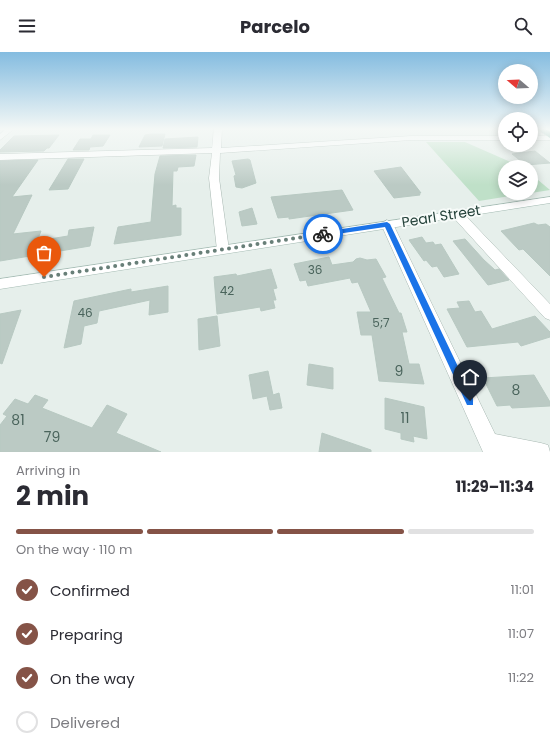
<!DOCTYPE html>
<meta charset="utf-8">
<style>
:root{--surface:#fff;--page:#f2f2f3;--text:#2b2b33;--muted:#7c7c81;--line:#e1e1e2;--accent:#855347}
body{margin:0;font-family:Poppins,sans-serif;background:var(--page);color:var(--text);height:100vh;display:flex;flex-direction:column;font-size:15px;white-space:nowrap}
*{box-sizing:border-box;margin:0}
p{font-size:13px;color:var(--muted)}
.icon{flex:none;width:22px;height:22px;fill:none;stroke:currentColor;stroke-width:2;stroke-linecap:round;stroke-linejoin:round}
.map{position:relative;height:400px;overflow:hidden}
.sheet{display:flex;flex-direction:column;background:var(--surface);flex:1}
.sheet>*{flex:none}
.needle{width:26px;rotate:289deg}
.fabs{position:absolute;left:498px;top:12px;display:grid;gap:8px}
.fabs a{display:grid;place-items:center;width:40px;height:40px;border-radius:50%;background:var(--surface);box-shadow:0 2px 10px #0003;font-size:20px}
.pin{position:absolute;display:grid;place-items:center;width:34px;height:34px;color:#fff;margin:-41px -17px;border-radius:50% 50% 50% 0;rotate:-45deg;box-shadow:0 0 4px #0007}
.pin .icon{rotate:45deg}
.courier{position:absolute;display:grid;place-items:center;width:40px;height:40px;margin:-20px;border:3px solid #1a73e8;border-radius:50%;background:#fff;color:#222;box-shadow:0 1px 5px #0007}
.head em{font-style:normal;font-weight:700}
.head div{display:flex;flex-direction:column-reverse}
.head{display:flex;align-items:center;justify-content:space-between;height:68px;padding:0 16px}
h1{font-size:26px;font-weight:700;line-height:30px}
.bar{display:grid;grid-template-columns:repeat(4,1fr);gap:6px 4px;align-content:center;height:48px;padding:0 16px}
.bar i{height:5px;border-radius:3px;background:var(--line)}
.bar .active{background:var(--accent)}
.bar p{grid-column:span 4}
ol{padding:0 16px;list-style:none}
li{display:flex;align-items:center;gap:12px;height:44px}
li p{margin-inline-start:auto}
li .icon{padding:4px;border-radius:50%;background:var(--accent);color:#fff;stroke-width:4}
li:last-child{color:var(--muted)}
li i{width:22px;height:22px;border:2px solid var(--line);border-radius:50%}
header{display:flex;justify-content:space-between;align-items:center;height:52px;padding:0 16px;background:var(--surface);font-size:18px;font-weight:700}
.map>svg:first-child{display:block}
.green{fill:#bfe0c8}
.building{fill:#bbcac4;stroke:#b8c9c2}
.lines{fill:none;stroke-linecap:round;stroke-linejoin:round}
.minor-casing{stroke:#a8b8b2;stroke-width:1}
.secondary-casing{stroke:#a4bbb3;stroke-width:1}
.primary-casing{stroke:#c2cac8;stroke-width:1}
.minor{fill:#fff;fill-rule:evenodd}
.secondary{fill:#fff;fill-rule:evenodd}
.primary{fill:#6aa596;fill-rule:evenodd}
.route{fill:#1a73e8}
.done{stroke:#687f78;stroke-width:4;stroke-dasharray:0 7.2}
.labels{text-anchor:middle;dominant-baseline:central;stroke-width:4;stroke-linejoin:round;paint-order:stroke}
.number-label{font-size:12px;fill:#4a645c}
.street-label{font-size:14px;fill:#24423a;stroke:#f7fbf9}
.near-number-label{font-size:14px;fill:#4a645c}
</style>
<header><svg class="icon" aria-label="menu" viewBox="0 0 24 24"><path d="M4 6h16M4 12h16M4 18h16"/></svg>Parcelo<svg class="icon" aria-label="search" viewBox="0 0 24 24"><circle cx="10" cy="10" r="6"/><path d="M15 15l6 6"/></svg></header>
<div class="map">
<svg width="550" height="400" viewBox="0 0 550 400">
<rect width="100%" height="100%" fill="#e6efeb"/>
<path class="green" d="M 426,90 L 465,90 L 522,115 L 505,115 L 505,141 L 529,141 L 479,149 Z
M 531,122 L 550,138 L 531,141 Z"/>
<path class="building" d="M 151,82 L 165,82 L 162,94 L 139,95 L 145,83 Z
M 59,83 L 49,96 L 47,96 L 44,99 L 0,100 L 0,98 L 14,84 Z
M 93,83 L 110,83 L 103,94 L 90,95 L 89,98 L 73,98 L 80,87 L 91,87 Z
M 198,85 L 197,95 L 163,96 L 165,87 Z
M 535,99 L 550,111 L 526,113 L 512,102 Z
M 196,103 L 194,114 L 178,115 L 177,119 L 173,119 L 172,154 L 176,153 L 176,156 L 181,156 L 181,183 L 114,192 L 118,175 L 151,170 L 155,122 L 160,104 Z
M 68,107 L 84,107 L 68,137 L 49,138 Z
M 248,107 L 250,108 L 256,131 L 242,136 L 236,135 L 234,124 L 236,123 L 232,109 Z
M 38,108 L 12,145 L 32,143 L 13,182 L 41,179 L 37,189 L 68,184 L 69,178 L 94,175 L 90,194 L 0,209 L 0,109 Z
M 401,115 L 421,141 L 419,141 L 420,143 L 394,146 L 374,119 Z
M 342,138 L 353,158 L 289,167 L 289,165 L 278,166 L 271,145 Z
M 252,156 L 257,172 L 242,174 L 239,160 Z
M 534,171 L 538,173 L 546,172 L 550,175 L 550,224 L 523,197 L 519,198 L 501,179 Z
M 422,185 L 426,191 L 433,190 L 435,193 L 441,192 L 459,222 L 444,225 L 437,214 L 432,215 L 426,208 L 424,209 L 409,188 Z
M 465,187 L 484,208 L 495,218 L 499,217 L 509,228 L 488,233 L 453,189 Z
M 329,205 L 332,213 L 353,210 L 356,207 L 360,206 L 367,208 L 376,207 L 386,225 L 382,226 L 399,261 L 401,261 L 407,280 L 402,280 L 409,312 L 419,312 L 424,332 L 379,329 L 372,283 L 361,283 L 357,260 L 371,260 L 358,230 L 352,231 L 350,226 L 308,234 L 306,228 L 300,229 L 294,212 Z
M 271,217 L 277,236 L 273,237 L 276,248 L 273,248 L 275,256 L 261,259 L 260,255 L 217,262 L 214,225 L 236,222 L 237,224 Z
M 168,234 L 168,260 L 149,263 L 150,248 L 99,259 L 97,271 L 84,274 L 81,292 L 64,296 L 74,249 L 131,237 L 131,240 Z
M 469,249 L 475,260 L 481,259 L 492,277 L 535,264 L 550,280 L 550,285 L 521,294 L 518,290 L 467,295 L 447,257 L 460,256 L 457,250 Z
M 21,258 L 2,312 L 0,311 L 0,262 Z
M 217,264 L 220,294 L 199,298 L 198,267 Z
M 309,312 L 333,316 L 333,337 L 307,333 Z
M 268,319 L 273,343 L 279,341 L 282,356 L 270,358 L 267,344 L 253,347 L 249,323 Z
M 534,323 L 550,350 L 550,354 L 512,356 L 510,353 L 497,354 L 483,326 Z
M 35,343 L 48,348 L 42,356 L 92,376 L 107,353 L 127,362 L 116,381 L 161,400 L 0,400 L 0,373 L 7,364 L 3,362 L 15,347 L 28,352 Z
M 385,346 L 424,355 L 427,387 L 413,384 L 414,390 L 401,387 L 401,381 L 385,377 Z
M 322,381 L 371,398 L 371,400 L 319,400 Z"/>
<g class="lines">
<g class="minor-casing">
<path id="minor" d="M 6,77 L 14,77 L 0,88 L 0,82 Z
M 214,77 L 222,77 L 221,96 L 411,84 L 505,84 L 505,88 L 411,88 L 220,101 L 219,126 L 229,198 L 227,201 L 219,201 L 217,198 L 209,126 L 212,101 L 0,108 L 0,102 L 212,96 Z
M 531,84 L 550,84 L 550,88 L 531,88 Z
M 457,158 L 461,159 L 550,252 L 550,268 L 545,266 L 453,165 L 452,162 Z
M 387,168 L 393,172 L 495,382 L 541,391 L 548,393 L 550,400 L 483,400 L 381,172 Z"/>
</g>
<g class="secondary-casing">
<path id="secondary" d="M 550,145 L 550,151 L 0,237 L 0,227 Z"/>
</g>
<g class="primary-casing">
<path id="primary" d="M 537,77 L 546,77 L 550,80 L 550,86 Z"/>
</g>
<use href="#minor" class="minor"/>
<use href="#secondary" class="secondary"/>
<use href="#primary" class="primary"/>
</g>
<linearGradient id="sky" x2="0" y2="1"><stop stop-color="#84bce0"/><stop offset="0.58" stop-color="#f4f8f6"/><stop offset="1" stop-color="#f4f8f6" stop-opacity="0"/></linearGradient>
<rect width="550" height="133" fill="url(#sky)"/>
<path class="route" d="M 387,170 L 390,172 L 473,346 L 473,353 L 467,353 L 385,175 L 323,184 L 320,182 L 323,180 Z"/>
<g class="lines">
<path class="done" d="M 44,225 L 323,182"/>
</g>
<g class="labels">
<g class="number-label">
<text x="315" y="217">36</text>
<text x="227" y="238">42</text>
<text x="85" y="260">46</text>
<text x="381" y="270">5;7</text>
</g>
<g class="street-label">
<text transform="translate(441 164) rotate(-9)">Pearl Street</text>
</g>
<g class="near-number-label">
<text x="399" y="319">9</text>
<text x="516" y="338">8</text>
<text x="405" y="366">11</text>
<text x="18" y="368">81</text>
<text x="52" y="385">79</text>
</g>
</g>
</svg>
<div class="fabs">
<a><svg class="needle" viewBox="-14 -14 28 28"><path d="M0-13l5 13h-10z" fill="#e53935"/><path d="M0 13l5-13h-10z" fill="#7c7c81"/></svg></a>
<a><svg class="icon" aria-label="locate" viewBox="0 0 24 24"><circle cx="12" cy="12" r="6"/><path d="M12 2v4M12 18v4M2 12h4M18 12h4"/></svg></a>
<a><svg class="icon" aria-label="layers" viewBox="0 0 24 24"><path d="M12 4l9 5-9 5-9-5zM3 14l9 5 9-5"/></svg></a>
</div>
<div class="pin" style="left:44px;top:225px;background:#ea580c"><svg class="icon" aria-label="bag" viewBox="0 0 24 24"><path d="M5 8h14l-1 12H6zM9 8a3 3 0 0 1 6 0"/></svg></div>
<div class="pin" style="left:470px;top:349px;background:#1f2937"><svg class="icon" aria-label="home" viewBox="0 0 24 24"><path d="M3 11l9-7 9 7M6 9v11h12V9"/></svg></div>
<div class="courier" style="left:323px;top:182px"><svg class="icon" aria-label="bike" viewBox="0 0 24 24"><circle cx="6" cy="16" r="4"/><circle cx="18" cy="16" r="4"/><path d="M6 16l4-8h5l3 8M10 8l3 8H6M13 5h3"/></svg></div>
</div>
<section class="sheet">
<div class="head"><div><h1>2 min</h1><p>Arriving in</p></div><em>11:29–11:34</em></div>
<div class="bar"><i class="active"></i><i class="active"></i><i class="active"></i><i></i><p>On the way · 110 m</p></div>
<ol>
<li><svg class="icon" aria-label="check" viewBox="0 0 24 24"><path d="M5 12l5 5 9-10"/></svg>Confirmed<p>11:01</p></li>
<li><svg class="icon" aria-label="check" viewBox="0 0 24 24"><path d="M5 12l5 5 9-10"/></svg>Preparing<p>11:07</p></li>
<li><svg class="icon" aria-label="check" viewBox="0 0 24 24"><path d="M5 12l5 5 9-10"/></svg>On the way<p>11:22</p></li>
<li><i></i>Delivered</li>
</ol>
</section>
